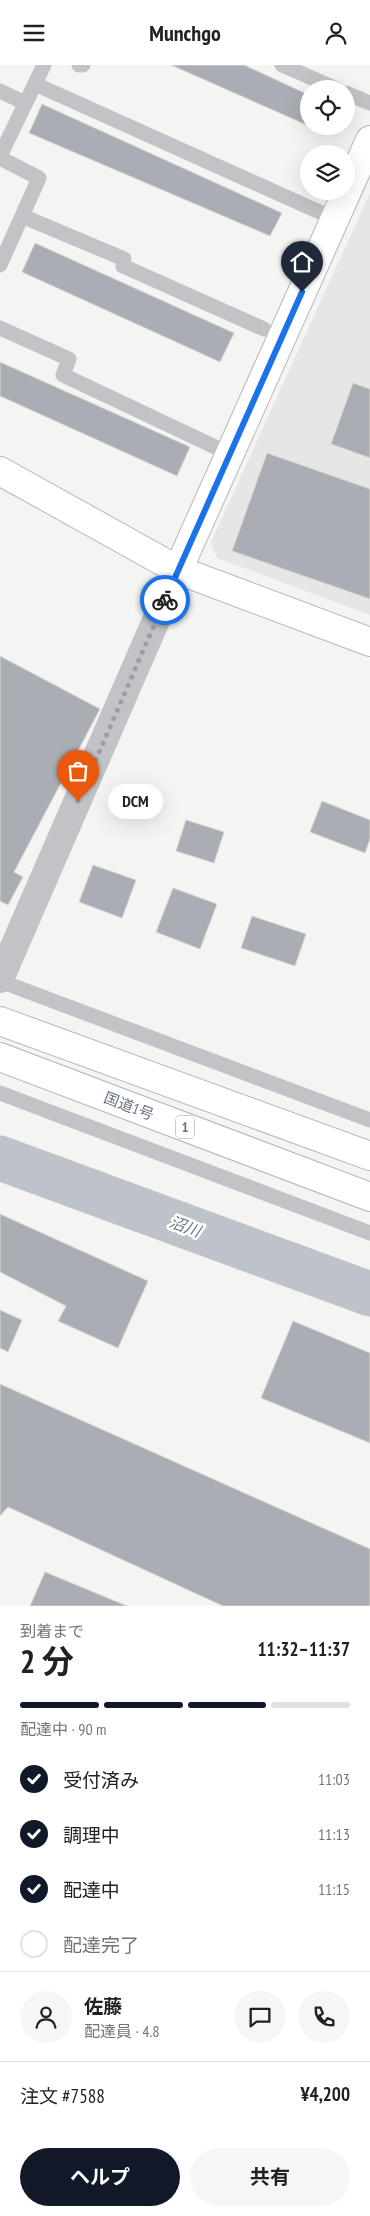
<!DOCTYPE html>
<html lang="ja">
<meta charset="utf-8">
<style>
:root{--surface:#fff;--page:#f6f6f6;--text:#202124;--muted:#757577;--line:#e0e0e0;--accent:#111827}
body{margin:0;font-family:"PT Sans Narrow","Noto Sans JP",sans-serif;background:var(--page);color:var(--text);height:100vh;display:flex;flex-direction:column;font-size:19px;white-space:nowrap}
*{box-sizing:border-box;margin:0}
p{font-size:16px;color:var(--muted)}
.icon{flex:none;width:28px;height:28px;fill:none;stroke:currentColor;stroke-width:2;stroke-linecap:round;stroke-linejoin:round}
.map{position:relative;height:1541px;overflow:hidden}
.side{display:flex;flex-direction:column;background:var(--surface);flex:1}
.side>*{flex:none}
.controls{position:absolute;left:300px;top:15px;display:grid;gap:10px}
.controls a{display:grid;place-items:center;width:55px;height:55px;border-radius:50%;background:var(--surface);box-shadow:0 5px 20px #0002;font-size:25px}
.pin{position:absolute;display:grid;place-items:center;width:42px;height:42px;color:#fff;margin:-51px -21px;border-radius:50% 50% 50% 0;rotate:-45deg;box-shadow:0 0 5px #0007}
.pin .icon{rotate:45deg}
.courier{position:absolute;display:grid;place-items:center;width:50px;height:50px;margin:-25px;border:4px solid #1a73e8;border-radius:50%;background:#fff;color:#222;box-shadow:0 1px 6px #0007}
.bubble{position:absolute;height:35px;border-radius:18px;background:var(--surface);box-shadow:0 5px 20px #0002;font-size:16px;font-weight:700;line-height:35px;text-align:center}
.overview em{font-style:normal;font-weight:700}
.overview div{display:flex;flex-direction:column-reverse}
.overview{display:flex;align-items:center;justify-content:space-between;height:85px;padding:0 20px}
h1{font-size:32px;font-weight:700;line-height:38px}
.bar{display:grid;grid-template-columns:repeat(4,1fr);gap:8px 5px;align-content:center;height:60px;padding:0 20px}
.bar i{height:6px;border-radius:4px;background:var(--line)}
.bar .on{background:var(--accent)}
.bar p{grid-column:span 4}
.line{display:flex;align-items:center;gap:12px;padding:0 20px;border-top:1px solid var(--line)}
.line div{flex:1}
.round{display:grid;place-items:center;flex:none;width:52px;height:52px;border-radius:26px;background:var(--page)}
ol{padding:0 20px;list-style:none}
li{display:flex;align-items:center;gap:15px;height:55px}
li p{margin-inline-start:auto}
li .icon{padding:5px;border-radius:50%;background:var(--accent);color:#fff;stroke-width:4}
li:last-child{color:var(--muted)}
li i{width:28px;height:28px;border:2px solid var(--line);border-radius:50%}
.button{display:flex;gap:10px;margin-top:auto;padding:10px 20px}
.button a{flex:1;height:58px;border-radius:30px;background:var(--accent);color:#fff;font-size:20px;font-weight:700;line-height:58px;text-align:center}
.button a+a{background:var(--page);color:var(--text)}
header{display:flex;justify-content:space-between;align-items:center;height:65px;padding:0 20px;background:var(--surface);font-size:22px;font-weight:700}
.map>svg:first-child{display:block}
.built{fill:#e5e6e5}
.lines{fill:none;stroke-linecap:round;stroke-linejoin:round}
.river{stroke:#bdc3c9;stroke-width:45}
.building{fill:#aaaeb4;stroke:#d6d6d4}
.secondary-casing{stroke:#b3b6bb;stroke-width:30}
.highway-casing{stroke:#b3b5b9;stroke-width:30}
.lane{stroke:#c1c3c6;stroke-width:15}
.street{stroke:#c1c3c6;stroke-width:28}
.secondary{stroke:#fff;stroke-width:28}
.highway{stroke:#fff;stroke-width:28}
.done{stroke:#989fa7;stroke-width:5;stroke-dasharray:0 9}
.route{stroke:#1a73e8;stroke-width:6}
.labels{text-anchor:middle;dominant-baseline:central;stroke-width:5;stroke-linejoin:round;paint-order:stroke}
.shield{fill:#fff;stroke:#959ba5;stroke-width:1}
.shield-label{font-size:14px;font-weight:bold;fill:#67707f}
.street-label{font-size:15px;fill:#67707f;stroke:#fff}
.water-label{font-size:16px;font-style:italic;fill:#697683;stroke:#fff}
</style>
<header><svg class="icon" aria-label="menu" viewBox="0 0 24 24"><path d="M4 6h16M4 12h16M4 18h16"/></svg>Munchgo<svg class="icon" aria-label="person" viewBox="0 0 24 24"><circle cx="12" cy="8" r="4"/><path d="M4 21q1-7 8-7t8 7"/></svg></header>
<div class="map">
<svg width="370" height="1541" viewBox="0 0 370 1541">
<rect width="100%" height="100%" fill="#f4f5f2"/>
<path class="built" d="M 370,128 L 370,550 L 217,493 L 211,477 Z"/>
<g class="lines">
<path class="river" d="M 0,1093 L 370,1229"/>
</g>
<path class="building" d="M 171,0 L 244,0 L 309,30 L 309,61 Z
M 42,39 L 282,148 L 270,171 L 29,68 Z
M 35,178 L 234,268 L 220,297 L 22,207 Z
M 0,297 L 190,382 L 177,411 L 0,331 Z
M 353,318 L 370,324 L 370,393 L 331,379 Z
M 267,388 L 370,424 L 370,534 L 232,486 Z
M 0,591 L 100,644 L 14,807 L 23,812 L 8,840 L 0,836 Z
M 322,736 L 370,755 L 370,774 L 365,788 L 310,767 Z
M 186,755 L 224,767 L 214,798 L 176,786 Z
M 93,800 L 136,815 L 122,853 L 79,837 Z
M 173,823 L 217,839 L 200,884 L 156,867 Z
M 252,851 L 306,869 L 295,901 L 241,883 Z
M 0,1149 L 148,1216 L 118,1283 L 58,1256 L 66,1241 L 0,1207 Z
M 0,1245 L 22,1255 L 8,1287 L 0,1283 Z
M 293,1256 L 370,1288 L 370,1378 L 261,1333 Z
M 0,1319 L 370,1484 L 370,1541 L 223,1541 L 8,1442 L 0,1451 Z
M 45,1507 L 127,1541 L 30,1541 Z"/>
<g class="lines">
<g class="secondary-casing">
<path id="secondary" d="M 0,406 L 178,505 L 370,577
M 178,505 L 370,75"/>
</g>
<g class="highway-casing">
<path id="highway" d="M 0,956 L 370,1091
M 0,992 L 370,1132"/>
</g>
<path class="lane" d="M 79,0 L 83,0
M 282,0 L 337,24
M 35,19 L 335,154
M 0,26 L 25,38
M 346,28 L 370,38
M 0,91 L 44,0
M 0,93 L 39,113 L 0,200
M 22,151 L 124,194 L 123,201 L 264,264
M 0,263 L 69,294 L 63,310 L 230,389
M 0,916 L 370,1055
M 0,1028 L 370,1168"/>
<path class="street" d="M 0,914 L 178,505"/>
<use href="#secondary" class="secondary"/>
<use href="#highway" class="highway"/>
</g>
<g class="lines">
<path class="done" d="M 78,736 L 165,535"/>
<path class="route" d="M 165,535 L 302,227"/>
</g>
<g class="labels">
<rect class="shield" x="176" y="1050.5" width="18" height="23" rx="4"/>
<g class="shield-label">
<text x="185" y="1062">1</text>
</g>
<g class="street-label">
<text transform="translate(129 1041) rotate(21)">国道1号</text>
</g>
<g class="water-label">
<text transform="translate(185 1161) rotate(20)">沼川</text>
</g>
</g>
</svg>
<div class="controls">
<a><svg class="icon" aria-label="locate" viewBox="0 0 24 24"><circle cx="12" cy="12" r="6"/><path d="M12 2v4M12 18v4M2 12h4M18 12h4"/></svg></a>
<a><svg class="icon" aria-label="layers" viewBox="0 0 24 24"><path d="M12 4l9 5-9 5-9-5zM3 14l9 5 9-5"/></svg></a>
</div>
<div class="pin" style="left:78px;top:736px;background:#ea580c"><svg class="icon" aria-label="bag" viewBox="0 0 24 24"><path d="M5 8h14l-1 12H6zM9 8a3 3 0 0 1 6 0"/></svg></div>
<div class="pin" style="left:302px;top:227px;background:#1f2937"><svg class="icon" aria-label="home" viewBox="0 0 24 24"><path d="M3 11l9-7 9 7M6 9v11h12V9"/></svg></div>
<div class="courier" style="left:165px;top:535px"><svg class="icon" aria-label="bike" viewBox="0 0 24 24"><circle cx="6" cy="16" r="4"/><circle cx="18" cy="16" r="4"/><path d="M6 16l4-8h5l3 8M10 8l3 8H6M13 5h3"/></svg></div>
<div class="bubble" style="left:108px;top:719px;width:55px">DCM</div>
</div>
<section class="side">
<div class="overview"><div><h1>2 分</h1><p>到着まで</p></div><em>11:32–11:37</em></div>
<div class="bar"><i class="on"></i><i class="on"></i><i class="on"></i><i></i><p>配達中 · 90 m</p></div>
<ol>
<li><svg class="icon" aria-label="check" viewBox="0 0 24 24"><path d="M5 12l5 5 9-10"/></svg>受付済み<p>11:03</p></li>
<li><svg class="icon" aria-label="check" viewBox="0 0 24 24"><path d="M5 12l5 5 9-10"/></svg>調理中<p>11:13</p></li>
<li><svg class="icon" aria-label="check" viewBox="0 0 24 24"><path d="M5 12l5 5 9-10"/></svg>配達中<p>11:15</p></li>
<li><i></i>配達完了</li>
</ol>
<div class="line" style="height:90px"><a class="round"><svg class="icon" aria-label="person" viewBox="0 0 24 24"><circle cx="12" cy="8" r="4"/><path d="M4 21q1-7 8-7t8 7"/></svg></a><div><b>佐藤</b><p>配達員 · 4.8</p></div><a class="round"><svg class="icon" aria-label="chat" viewBox="0 0 24 24"><path d="M4 5h16v11H9l-5 4z"/></svg></a><a class="round"><svg class="icon" aria-label="phone" viewBox="0 0 24 24"><path d="M5 4h4l2 5-3 2q2 4 5 5l2-3 5 2v4C11 20 4 13 5 4z"/></svg></a></div>
<div class="line" style="height:65px"><div>注文 #7588</div><b>¥4,200</b></div>
<div class="button"><a>ヘルプ</a><a>共有</a></div>
</section>
